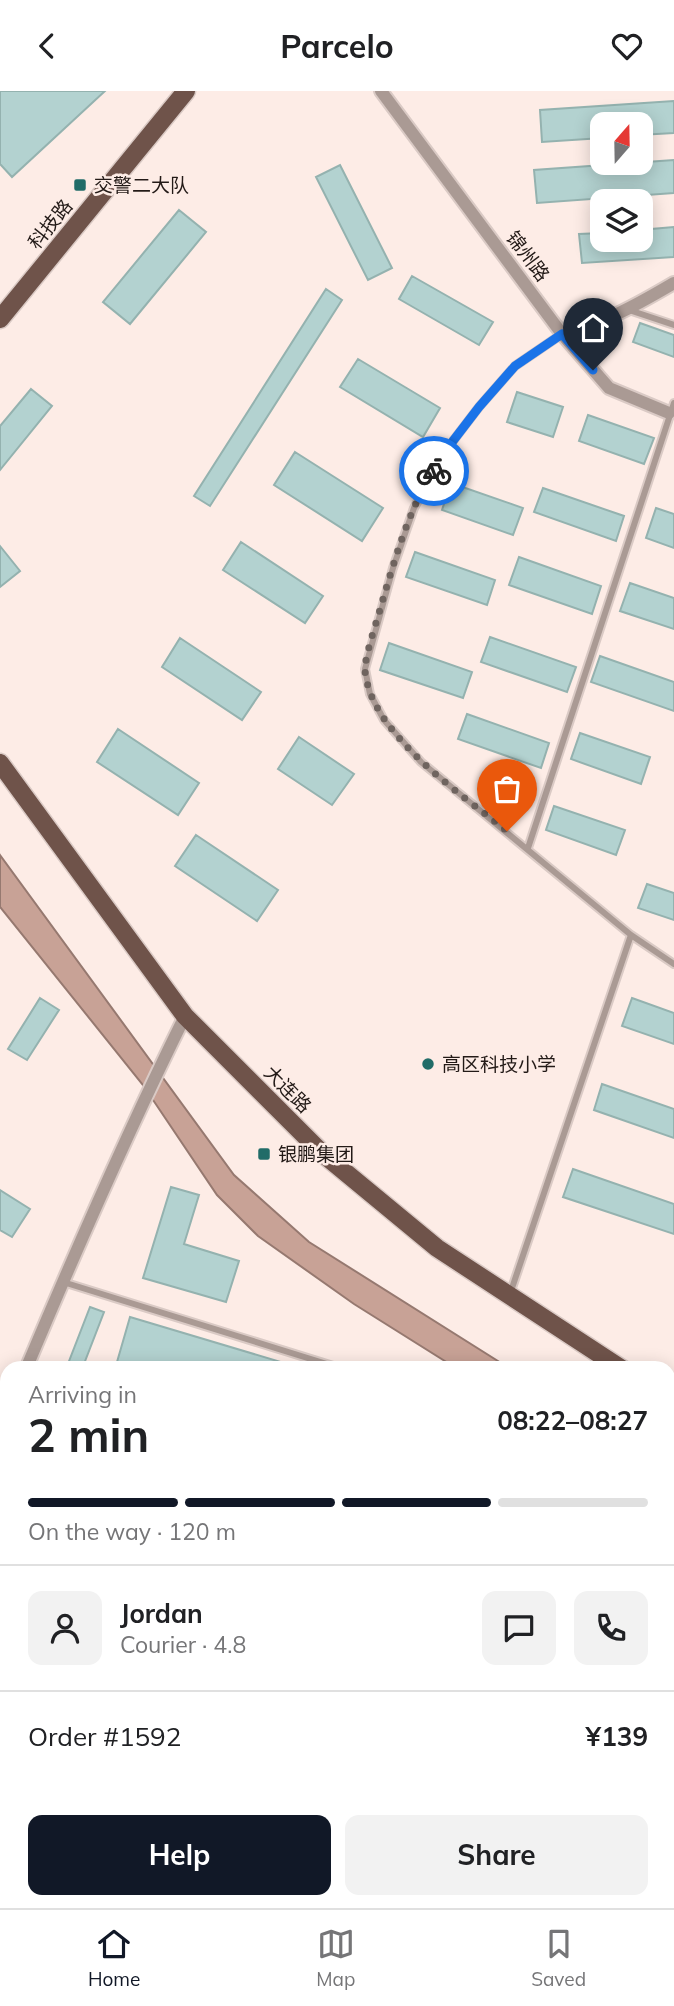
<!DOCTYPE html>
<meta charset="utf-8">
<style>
:root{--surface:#fff;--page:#f2f2f2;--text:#202124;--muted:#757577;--line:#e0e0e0;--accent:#111827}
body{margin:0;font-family:Mulish,"Noto Sans SC",sans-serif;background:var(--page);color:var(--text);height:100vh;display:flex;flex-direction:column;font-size:26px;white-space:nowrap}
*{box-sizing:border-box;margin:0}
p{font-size:23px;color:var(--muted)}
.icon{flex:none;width:38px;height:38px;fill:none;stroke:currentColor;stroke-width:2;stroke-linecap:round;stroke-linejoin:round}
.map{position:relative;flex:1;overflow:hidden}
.drawer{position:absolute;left:0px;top:1270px;width:676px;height:548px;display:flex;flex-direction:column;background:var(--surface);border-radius:21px 21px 0 0;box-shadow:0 4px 18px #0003}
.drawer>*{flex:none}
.needle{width:46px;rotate:20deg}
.controls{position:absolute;left:590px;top:21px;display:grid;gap:14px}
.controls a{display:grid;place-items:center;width:63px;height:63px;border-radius:14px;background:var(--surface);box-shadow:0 4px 18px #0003;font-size:35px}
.pin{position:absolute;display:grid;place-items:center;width:60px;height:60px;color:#fff;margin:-72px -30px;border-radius:50% 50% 50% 0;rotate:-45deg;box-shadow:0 0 7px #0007}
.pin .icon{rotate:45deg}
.courier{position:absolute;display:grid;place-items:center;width:70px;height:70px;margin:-35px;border:5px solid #1a73e8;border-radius:50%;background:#fff;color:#222;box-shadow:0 2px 9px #0007}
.headline em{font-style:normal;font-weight:700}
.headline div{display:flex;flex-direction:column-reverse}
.headline{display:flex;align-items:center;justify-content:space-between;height:119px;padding:0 28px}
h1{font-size:46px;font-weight:700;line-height:52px}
.bar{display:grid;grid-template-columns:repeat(4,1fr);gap:10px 7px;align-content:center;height:84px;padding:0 28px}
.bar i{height:9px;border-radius:5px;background:var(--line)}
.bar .selected{background:var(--accent)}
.bar p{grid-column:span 4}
.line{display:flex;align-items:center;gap:18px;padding:0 28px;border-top:2px solid var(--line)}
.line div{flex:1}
.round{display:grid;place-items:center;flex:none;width:74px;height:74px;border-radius:14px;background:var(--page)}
.primary-button{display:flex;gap:14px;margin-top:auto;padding:14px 28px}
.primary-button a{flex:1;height:80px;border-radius:14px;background:var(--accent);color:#fff;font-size:28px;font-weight:700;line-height:80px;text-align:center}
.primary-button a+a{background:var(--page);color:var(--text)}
header{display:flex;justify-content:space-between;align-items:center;height:91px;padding:0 28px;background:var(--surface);font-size:32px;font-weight:700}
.dock{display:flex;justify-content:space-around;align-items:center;height:98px;border-top:2px solid var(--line);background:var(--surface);font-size:19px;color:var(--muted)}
.dock a{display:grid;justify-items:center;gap:4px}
.dock .selected{color:var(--accent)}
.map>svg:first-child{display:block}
.water{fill:#c8a296;stroke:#967970;stroke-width:2}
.building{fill:#b3d2d0;stroke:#94b2af;stroke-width:2}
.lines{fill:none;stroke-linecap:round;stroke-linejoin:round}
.service-casing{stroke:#dacac5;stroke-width:10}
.minor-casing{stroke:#dacac5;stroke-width:16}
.primary-casing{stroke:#dacac5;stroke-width:21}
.service{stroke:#aa9a94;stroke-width:6}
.minor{stroke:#aa9a94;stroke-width:12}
.primary{stroke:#6f534a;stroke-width:18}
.done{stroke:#6f645f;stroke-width:7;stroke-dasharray:0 12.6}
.route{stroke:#1a73e8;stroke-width:9}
.poi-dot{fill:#216c68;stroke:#fdece6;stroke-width:2.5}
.labels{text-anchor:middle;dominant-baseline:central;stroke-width:5;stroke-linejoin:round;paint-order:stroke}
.poi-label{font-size:19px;fill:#231a17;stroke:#fdece6;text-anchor:start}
.street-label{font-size:19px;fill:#231a17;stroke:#fdece6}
</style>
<header><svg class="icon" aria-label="back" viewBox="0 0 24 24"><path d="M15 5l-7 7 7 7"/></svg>Parcelo<svg class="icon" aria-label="heart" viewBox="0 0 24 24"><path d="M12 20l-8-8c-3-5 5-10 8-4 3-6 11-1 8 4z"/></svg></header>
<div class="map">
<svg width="674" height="1817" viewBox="0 0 674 1817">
<rect width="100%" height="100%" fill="#fdece6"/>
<path class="water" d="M 0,764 L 234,1084 L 309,1151 L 509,1277 L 456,1277 L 354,1213 L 258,1145 L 217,1104 L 143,994 L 0,816 Z
M 668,1379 L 674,1382 L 674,1416 L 669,1412 Z"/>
<path class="building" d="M 0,0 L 105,0 L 12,86 L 0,73 Z
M 674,10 L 674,42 L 640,44 L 640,33 L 602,33 L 602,47 L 542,51 L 540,19 Z
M 674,69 L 674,102 L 537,112 L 534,79 Z
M 340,74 L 392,177 L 368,189 L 316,86 Z
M 179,119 L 206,141 L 130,233 L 103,211 Z
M 674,136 L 674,166 L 582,172 L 579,143 L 602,142 L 602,149 L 640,149 L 640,139 Z
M 412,185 L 493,231 L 479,254 L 399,208 Z
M 326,198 L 342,209 L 210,415 L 194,405 Z
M 640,232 L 674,244 L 674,266 L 633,251 Z
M 358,268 L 440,317 L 423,346 L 340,296 Z
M 31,298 L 52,315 L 0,379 L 0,335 Z
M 517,301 L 563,316 L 553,346 L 507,331 Z
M 588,324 L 654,347 L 644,373 L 579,350 Z
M 295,361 L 383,417 L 362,450 L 274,394 Z
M 451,392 L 523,417 L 513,444 L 442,419 Z
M 543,397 L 624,425 L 616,450 L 534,421 Z
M 656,417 L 674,423 L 674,457 L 646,447 Z
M 241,451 L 323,505 L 305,532 L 223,479 Z
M 0,455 L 20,480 L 0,496 Z
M 415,461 L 495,489 L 487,514 L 406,486 Z
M 519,466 L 601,495 L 592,523 L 509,494 Z
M 630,492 L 674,507 L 674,538 L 620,520 Z
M 490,546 L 576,576 L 567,601 L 481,571 Z
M 180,547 L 261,601 L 242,629 L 162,576 Z
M 389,552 L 472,581 L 463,607 L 380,579 Z
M 600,565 L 674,591 L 674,620 L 591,591 Z
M 467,623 L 549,652 L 541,677 L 458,648 Z
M 118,638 L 199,692 L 178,724 L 97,671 Z
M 580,642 L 650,666 L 641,693 L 571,668 Z
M 299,646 L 354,683 L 332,714 L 278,678 Z
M 554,715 L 625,739 L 616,764 L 546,739 Z
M 196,744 L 278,799 L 257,830 L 175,775 Z
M 647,793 L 674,802 L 674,829 L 638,817 Z
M 40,907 L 59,919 L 27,969 L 8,958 Z
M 632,907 L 674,922 L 674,953 L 622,935 Z
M 602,993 L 674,1018 L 674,1047 L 594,1019 Z
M 573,1078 L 674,1113 L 674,1143 L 563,1106 Z
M 171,1096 L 199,1104 L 184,1153 L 239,1170 L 226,1211 L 143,1187 Z
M 0,1099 L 30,1118 L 12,1146 L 0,1139 Z
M 90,1216 L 104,1221 L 82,1278 L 66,1278 Z
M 130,1226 L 294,1275 L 294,1278 L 115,1278 Z"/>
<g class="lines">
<g class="service-casing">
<path id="service" d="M 629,219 L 674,234
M 562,243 L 515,275 L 479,316 L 443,363 L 414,417 L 393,477 L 365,578 L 370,603 L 384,629 L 421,671 L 631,844 L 674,873
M 528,757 L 674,312
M 63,1191 L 343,1278
M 510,1203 L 631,844"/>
</g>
<g class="minor-casing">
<path id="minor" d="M 381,0 L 562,243 L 609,297 L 669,322
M 562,243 C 606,231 635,215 674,192
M 26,1278 C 76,1159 128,1040 185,925
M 0,1340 L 7,1324"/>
</g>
<g class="primary-casing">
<path id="primary" d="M 0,228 L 186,0
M 0,672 L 185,925 L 322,1062 L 437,1157 L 622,1278
M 668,1307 L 674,1311"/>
</g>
<use href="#service" class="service"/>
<use href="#minor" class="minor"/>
<use href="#primary" class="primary"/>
</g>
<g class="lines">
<path class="done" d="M 434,380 C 427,392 419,404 414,417 C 401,446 392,478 383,508 C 379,524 364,566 365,580 C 371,643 461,703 507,740"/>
<path class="route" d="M 434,380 L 443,363 L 479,316 L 515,275 L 562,243 L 593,279"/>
</g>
<g class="poi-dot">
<rect x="73" y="87" width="14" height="14" rx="3.5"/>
<circle cx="428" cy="973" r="7"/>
<rect x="257" y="1056" width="14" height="14" rx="3.5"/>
</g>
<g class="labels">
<g class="poi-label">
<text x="94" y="94">交警二大队</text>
<text x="442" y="973">高区科技小学</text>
<text x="278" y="1063">银鹏集团</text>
</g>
<g class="street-label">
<text transform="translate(50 133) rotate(-51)">科技路</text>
<text transform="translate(528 165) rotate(53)">锦州路</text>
<text transform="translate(288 998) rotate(45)">大连路</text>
</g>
</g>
</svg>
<div class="controls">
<a><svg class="needle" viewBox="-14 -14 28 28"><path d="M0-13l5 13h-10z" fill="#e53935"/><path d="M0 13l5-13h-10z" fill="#757577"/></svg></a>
<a><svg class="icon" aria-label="layers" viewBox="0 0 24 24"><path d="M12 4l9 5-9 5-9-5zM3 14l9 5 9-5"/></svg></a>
</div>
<div class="pin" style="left:507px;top:740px;background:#ea580c"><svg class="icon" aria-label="bag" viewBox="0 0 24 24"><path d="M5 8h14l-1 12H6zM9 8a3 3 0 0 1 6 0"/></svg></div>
<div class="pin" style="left:593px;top:279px;background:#1f2937"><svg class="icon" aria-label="home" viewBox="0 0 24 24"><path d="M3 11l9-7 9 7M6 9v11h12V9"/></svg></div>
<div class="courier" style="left:434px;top:380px"><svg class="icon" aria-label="bike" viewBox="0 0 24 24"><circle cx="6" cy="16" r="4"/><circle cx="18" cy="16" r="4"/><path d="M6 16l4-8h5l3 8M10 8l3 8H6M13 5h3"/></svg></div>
<section class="drawer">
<div class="headline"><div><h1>2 min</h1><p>Arriving in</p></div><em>08:22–08:27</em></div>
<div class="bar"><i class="selected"></i><i class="selected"></i><i class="selected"></i><i></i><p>On the way · 120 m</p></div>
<div class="line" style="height:126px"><a class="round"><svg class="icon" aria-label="person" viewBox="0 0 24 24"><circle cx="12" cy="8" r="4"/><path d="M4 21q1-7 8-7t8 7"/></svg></a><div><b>Jordan</b><p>Courier · 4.8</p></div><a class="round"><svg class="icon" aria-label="chat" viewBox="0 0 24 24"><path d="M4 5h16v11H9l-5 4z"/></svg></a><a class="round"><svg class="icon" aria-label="phone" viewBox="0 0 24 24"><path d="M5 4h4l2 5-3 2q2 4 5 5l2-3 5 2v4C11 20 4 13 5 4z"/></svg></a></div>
<div class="line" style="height:91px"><div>Order #1592</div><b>¥139</b></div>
<div class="primary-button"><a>Help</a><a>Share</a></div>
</section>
</div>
<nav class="dock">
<a class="selected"><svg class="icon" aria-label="home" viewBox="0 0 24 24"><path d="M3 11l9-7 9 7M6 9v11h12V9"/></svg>Home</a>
<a><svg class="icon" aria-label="map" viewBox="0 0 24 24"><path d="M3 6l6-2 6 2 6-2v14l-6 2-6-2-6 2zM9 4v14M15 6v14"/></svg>Map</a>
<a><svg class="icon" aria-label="saved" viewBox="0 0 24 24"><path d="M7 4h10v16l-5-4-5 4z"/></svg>Saved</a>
</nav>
